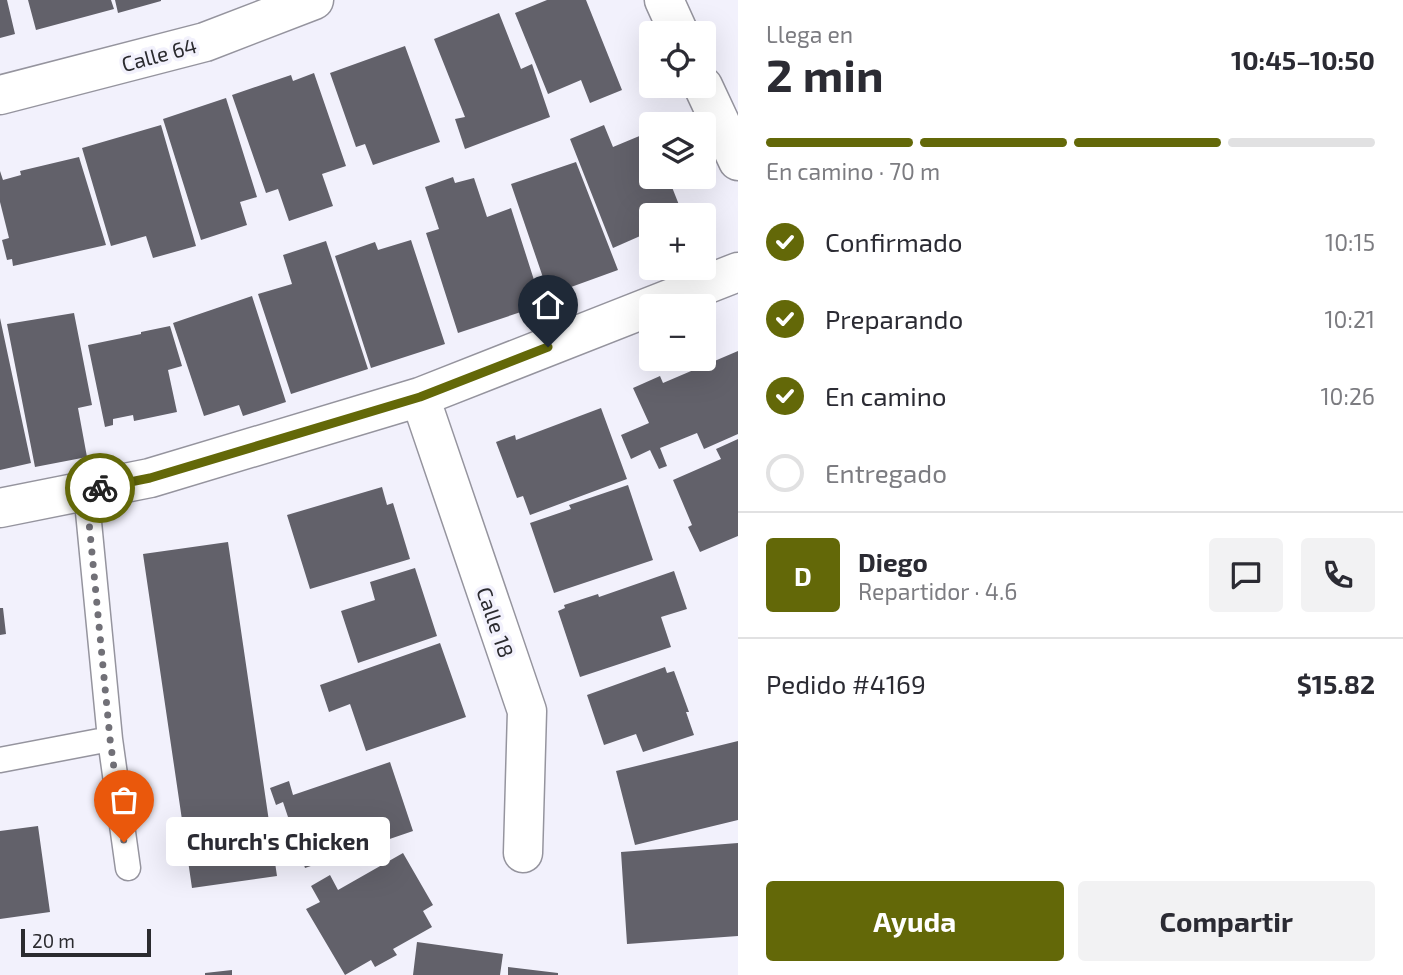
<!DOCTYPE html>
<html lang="es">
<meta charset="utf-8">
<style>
:root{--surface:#fff;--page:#f2f2f3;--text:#2b2b33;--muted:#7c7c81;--line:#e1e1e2;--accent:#636808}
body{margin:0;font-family:"Exo 2",sans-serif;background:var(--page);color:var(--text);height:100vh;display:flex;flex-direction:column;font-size:26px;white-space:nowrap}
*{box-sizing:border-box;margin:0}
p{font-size:23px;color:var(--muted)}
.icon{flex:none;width:38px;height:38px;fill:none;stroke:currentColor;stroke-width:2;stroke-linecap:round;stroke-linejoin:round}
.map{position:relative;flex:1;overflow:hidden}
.drawer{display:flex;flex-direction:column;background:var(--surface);width:665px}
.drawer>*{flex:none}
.controls{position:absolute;left:639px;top:21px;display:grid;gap:14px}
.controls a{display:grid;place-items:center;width:77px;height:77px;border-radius:7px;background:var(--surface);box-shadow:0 7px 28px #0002;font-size:35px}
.scale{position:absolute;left:21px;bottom:18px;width:130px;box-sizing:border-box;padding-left:7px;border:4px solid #2b2b2f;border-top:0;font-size:19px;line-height:24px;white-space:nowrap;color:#2b2b2f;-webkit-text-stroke:5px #f2f1fc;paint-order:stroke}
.pin{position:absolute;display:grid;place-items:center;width:60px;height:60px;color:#fff;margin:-72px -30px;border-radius:50% 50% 50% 0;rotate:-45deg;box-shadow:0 0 7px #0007}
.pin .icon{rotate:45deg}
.courier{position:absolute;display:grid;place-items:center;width:70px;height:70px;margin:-35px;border:5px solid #636808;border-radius:50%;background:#fff;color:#222;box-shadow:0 2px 9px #0007}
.bubble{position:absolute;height:49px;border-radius:7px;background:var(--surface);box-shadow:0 7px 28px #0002;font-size:23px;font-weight:700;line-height:49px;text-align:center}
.head em{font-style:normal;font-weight:700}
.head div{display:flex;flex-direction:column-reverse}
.head{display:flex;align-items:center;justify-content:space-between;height:119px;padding:0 28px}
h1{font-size:46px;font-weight:700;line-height:52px}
.bar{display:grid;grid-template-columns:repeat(4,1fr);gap:10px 7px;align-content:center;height:84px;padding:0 28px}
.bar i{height:9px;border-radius:5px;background:var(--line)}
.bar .active{background:var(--accent)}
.bar p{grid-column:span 4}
.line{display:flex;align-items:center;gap:18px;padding:0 28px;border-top:2px solid var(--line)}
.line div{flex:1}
.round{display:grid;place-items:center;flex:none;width:74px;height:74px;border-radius:7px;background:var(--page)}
ol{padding:0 28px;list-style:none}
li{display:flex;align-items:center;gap:21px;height:77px}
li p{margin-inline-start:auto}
li .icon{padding:7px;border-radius:50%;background:var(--accent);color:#fff;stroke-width:4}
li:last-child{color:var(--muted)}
li i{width:38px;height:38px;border:4px solid var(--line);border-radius:50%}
.action{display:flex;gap:14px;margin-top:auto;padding:14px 28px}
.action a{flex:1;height:80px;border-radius:7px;background:var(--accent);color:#fff;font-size:28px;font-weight:700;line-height:80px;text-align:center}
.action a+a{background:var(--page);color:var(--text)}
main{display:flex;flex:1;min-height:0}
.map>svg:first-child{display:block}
.building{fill:#62616a}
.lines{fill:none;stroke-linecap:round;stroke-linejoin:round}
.service-casing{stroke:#95949e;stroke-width:27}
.minor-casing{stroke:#95949e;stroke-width:41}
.service{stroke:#fff;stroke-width:24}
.minor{stroke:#fff;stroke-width:38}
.done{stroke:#717077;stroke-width:7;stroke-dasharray:0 12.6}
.route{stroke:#636808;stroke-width:9}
.labels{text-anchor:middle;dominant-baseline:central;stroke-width:7;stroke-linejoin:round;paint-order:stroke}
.street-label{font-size:21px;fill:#2b2b2f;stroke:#f2f1fc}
</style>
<main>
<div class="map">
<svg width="738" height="975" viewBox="0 0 738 975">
<rect width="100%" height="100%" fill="#f2f1fc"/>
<path class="building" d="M 0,0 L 7,0 L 15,34 L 0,38 Z
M 28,0 L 111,0 L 114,9 L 36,30 Z
M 115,0 L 161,0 L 161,1 L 118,13 Z
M 547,0 L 586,0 L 622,90 L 590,103 L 581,80 L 548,94 L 515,13 Z
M 499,13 L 521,69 L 532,64 L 550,117 L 465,149 L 455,119 L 465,117 L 434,39 Z
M 405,46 L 440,142 L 373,165 L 365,144 L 356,147 L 330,73 Z
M 314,73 L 346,166 L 322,174 L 333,206 L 289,221 L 278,189 L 266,193 L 232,95 L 291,75 L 293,81 Z
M 226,98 L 257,197 L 240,202 L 247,225 L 201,240 L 163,119 Z
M 161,125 L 196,246 L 153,258 L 146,236 L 111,246 L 82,148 Z
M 604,125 L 613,147 L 649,132 L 651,136 L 651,177 L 668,177 L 683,215 L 651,215 L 651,243 L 647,233 L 613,248 L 570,139 Z
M 79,157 L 106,245 L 13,266 L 12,259 L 7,260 L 2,240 L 9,238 L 0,202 L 0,171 L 3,180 L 21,175 L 20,171 Z
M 576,162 L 618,270 L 549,295 L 511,184 Z
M 453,177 L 455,183 L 474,178 L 487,217 L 511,208 L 542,305 L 458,333 L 426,233 L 439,229 L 425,187 Z
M 411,240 L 445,344 L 371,368 L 335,256 L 375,242 L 378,250 Z
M 326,241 L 368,369 L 291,394 L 258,294 L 292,284 L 283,255 Z
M 252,296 L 286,402 L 243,416 L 239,405 L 204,416 L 173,323 Z
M 74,313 L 92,405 L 78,408 L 87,457 L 35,467 L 7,324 Z
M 0,318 L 31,463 L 0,470 Z
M 170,326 L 182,366 L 168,370 L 177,412 L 134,421 L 133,415 L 113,419 L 113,425 L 105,427 L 88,345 L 141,334 L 141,332 Z
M 738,351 L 738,434 L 704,449 L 697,433 L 660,448 L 667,466 L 659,469 L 650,450 L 631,459 L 621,435 L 649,423 L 633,388 L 660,376 L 663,383 Z
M 601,408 L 627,479 L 530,515 L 523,496 L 517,498 L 496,442 L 515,435 L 516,440 Z
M 738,439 L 738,536 L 700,552 L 688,527 L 692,525 L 673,480 L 721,459 L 716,449 Z
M 628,485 L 653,560 L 554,593 L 530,523 L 571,509 L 569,505 Z
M 382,487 L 387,505 L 393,503 L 410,559 L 310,589 L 287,515 Z
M 228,542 L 277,876 L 192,888 L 143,554 Z
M 415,568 L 437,636 L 358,663 L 341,611 L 375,600 L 370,582 Z
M 674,571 L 687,609 L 661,617 L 671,647 L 580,677 L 558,611 L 565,608 L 564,605 L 598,594 L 599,597 Z
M 0,608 L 3,608 L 6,634 L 0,635 Z
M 440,643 L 466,717 L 366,751 L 350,704 L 329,712 L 320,685 Z
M 665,667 L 667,673 L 674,671 L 689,712 L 686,712 L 694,735 L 643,752 L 636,734 L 604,745 L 587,695 Z
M 738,741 L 738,820 L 635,845 L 616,771 Z
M 390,762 L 413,831 L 305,868 L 283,802 L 276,805 L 270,788 L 289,781 L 293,795 Z
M 38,826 L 50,912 L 0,919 L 0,831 Z
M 738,843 L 738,936 L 627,944 L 621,852 Z
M 403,853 L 433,905 L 423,911 L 432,927 L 393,949 L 397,955 L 375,967 L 371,960 L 345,975 L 306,909 L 320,902 L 311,886 L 330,875 L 338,890 Z
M 417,942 L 503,954 L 500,975 L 413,975 Z
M 508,967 L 558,973 L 558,975 L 508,975 Z
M 232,970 L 232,975 L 205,975 L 205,973 Z"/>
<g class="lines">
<g class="service-casing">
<path id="service" d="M 86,491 L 110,739 L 128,868
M 0,760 L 110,739"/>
</g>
<g class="minor-casing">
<path id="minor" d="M 664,0 L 679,33
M 703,86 L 738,161
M 0,95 L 205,42 L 314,0
M 420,397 L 527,711 L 523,853
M 0,508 L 150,478 L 420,397 L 738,272"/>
</g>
<use href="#service" class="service"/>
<use href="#minor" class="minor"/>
</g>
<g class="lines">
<path class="done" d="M 100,488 L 86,491 L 110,739 L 124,842"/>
<path class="route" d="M 100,488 L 150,478 L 420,397 L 548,347"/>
</g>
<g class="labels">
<g class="street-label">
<text transform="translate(159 54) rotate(-15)">Calle 64</text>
<text transform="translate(496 622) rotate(71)">Calle 18</text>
</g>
</g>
</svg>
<div class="controls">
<a><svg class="icon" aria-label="locate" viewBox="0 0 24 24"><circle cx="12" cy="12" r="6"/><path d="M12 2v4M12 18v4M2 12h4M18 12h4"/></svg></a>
<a><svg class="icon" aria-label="layers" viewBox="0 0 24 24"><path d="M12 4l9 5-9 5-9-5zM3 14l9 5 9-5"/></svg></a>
<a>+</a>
<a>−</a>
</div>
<div class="scale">20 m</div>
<div class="pin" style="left:124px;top:842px;background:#ea580c"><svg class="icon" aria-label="bag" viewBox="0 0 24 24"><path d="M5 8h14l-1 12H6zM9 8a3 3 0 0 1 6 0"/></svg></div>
<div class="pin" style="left:548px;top:347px;background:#1f2937"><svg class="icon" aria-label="home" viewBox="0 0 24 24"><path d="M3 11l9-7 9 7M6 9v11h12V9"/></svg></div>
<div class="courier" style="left:100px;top:488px"><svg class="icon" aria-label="bike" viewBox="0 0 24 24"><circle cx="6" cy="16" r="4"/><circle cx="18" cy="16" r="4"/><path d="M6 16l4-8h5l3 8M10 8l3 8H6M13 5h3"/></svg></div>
<div class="bubble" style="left:166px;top:817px;width:224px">Church's Chicken</div>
</div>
<section class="drawer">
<div class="head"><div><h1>2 min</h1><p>Llega en</p></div><em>10:45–10:50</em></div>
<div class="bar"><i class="active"></i><i class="active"></i><i class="active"></i><i></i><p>En camino · 70 m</p></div>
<ol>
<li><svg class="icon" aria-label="check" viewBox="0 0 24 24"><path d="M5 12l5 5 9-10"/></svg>Confirmado<p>10:15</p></li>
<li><svg class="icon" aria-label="check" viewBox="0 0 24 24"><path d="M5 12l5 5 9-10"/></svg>Preparando<p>10:21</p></li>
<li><svg class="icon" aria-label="check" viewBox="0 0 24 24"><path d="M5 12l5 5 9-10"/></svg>En camino<p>10:26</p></li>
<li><i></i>Entregado</li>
</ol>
<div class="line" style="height:126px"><b class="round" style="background:var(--accent);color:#fff">D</b><div><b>Diego</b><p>Repartidor · 4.6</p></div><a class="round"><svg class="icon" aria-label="chat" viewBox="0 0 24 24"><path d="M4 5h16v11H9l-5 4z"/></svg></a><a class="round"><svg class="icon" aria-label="phone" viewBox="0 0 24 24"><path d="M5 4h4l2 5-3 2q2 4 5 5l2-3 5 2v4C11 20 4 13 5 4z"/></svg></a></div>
<div class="line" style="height:91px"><div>Pedido #4169</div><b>$15.82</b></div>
<div class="action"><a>Ayuda</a><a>Compartir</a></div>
</section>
</main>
